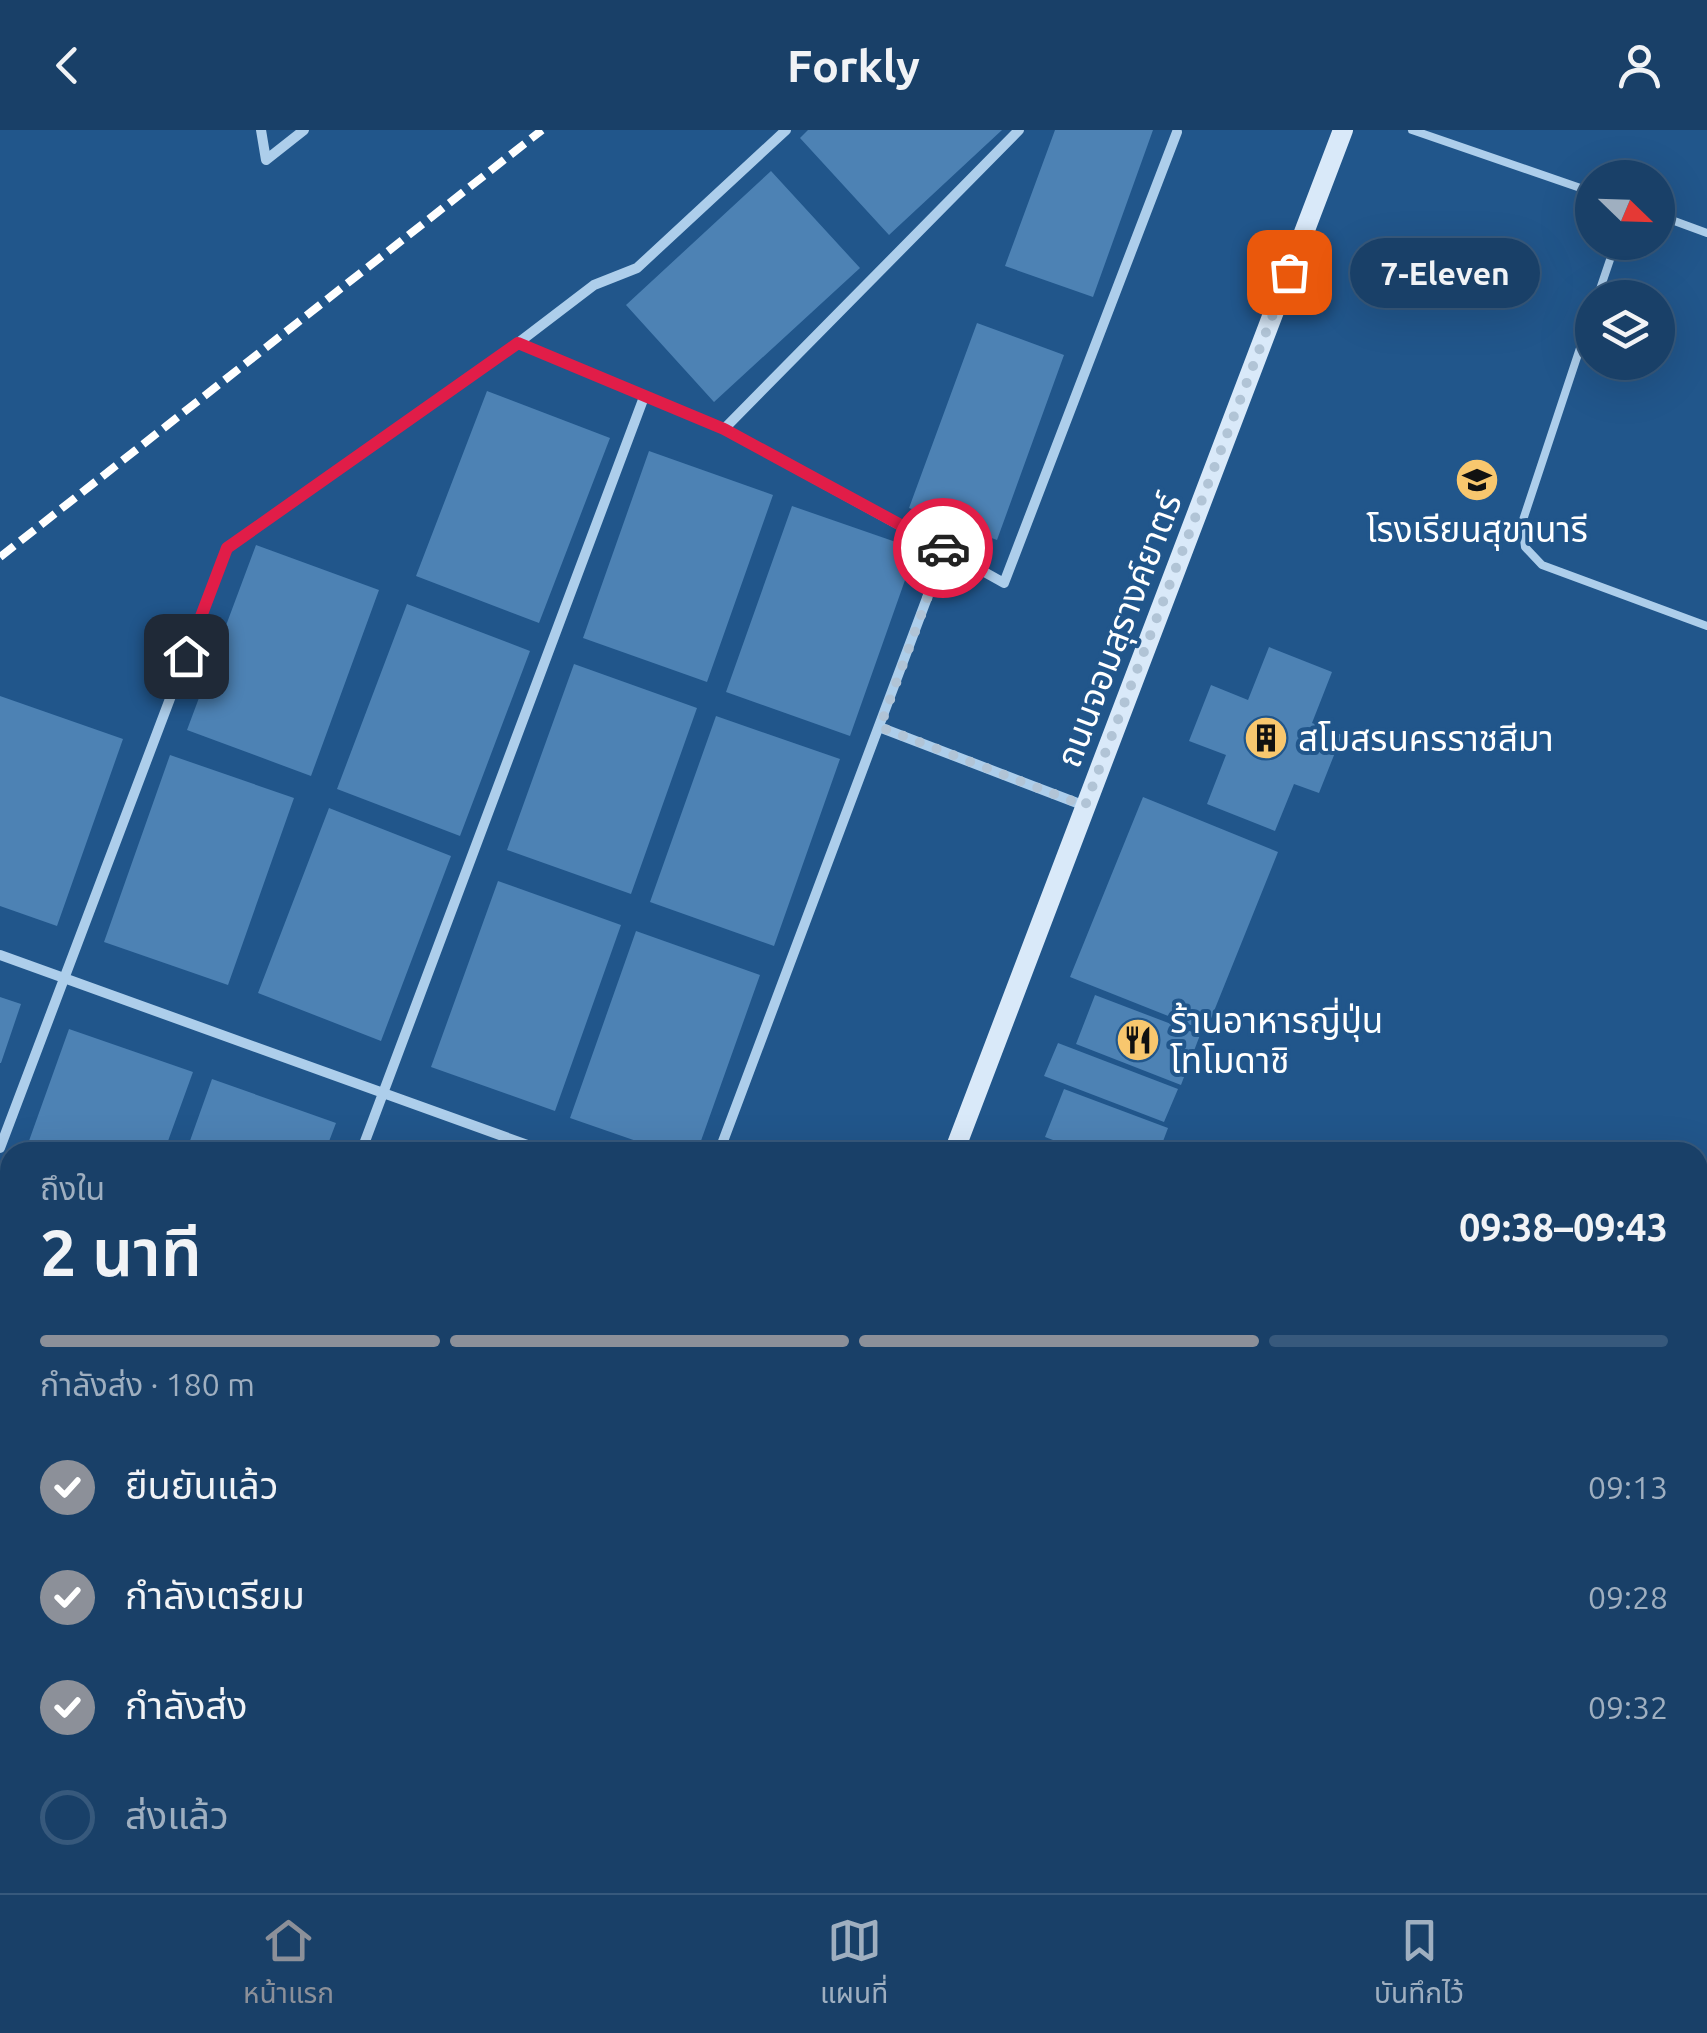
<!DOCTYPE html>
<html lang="th">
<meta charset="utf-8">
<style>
:root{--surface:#194068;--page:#22476e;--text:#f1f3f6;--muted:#9fafc0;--line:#37597c;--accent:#8c9099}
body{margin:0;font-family:Ubuntu,"Noto Sans Thai",sans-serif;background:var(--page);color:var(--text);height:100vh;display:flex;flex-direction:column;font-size:38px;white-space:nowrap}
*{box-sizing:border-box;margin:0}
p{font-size:32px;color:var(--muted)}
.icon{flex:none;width:55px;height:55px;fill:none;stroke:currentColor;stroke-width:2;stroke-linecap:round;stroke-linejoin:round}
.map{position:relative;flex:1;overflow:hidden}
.sheet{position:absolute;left:0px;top:1012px;width:1708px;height:752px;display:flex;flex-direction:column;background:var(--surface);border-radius:30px 30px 0 0;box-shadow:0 10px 40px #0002,0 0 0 2px var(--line)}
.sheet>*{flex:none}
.needle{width:65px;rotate:113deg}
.tools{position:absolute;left:1575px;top:30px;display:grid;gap:20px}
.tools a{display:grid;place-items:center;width:100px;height:100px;border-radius:50%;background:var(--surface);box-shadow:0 10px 40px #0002,0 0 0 2px var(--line);font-size:50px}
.pin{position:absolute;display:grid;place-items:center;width:85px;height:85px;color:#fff;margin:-42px;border-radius:20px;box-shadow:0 5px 15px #0006}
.courier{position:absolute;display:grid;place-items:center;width:100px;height:100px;margin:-50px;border:8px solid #e11d48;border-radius:50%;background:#fff;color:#222;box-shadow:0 2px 12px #0007}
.bubble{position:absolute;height:70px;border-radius:35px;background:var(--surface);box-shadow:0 10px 40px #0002,0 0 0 2px var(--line);font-size:32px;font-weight:600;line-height:70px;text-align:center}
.head em{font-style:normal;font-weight:600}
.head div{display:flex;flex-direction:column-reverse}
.head{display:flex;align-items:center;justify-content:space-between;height:170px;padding:0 40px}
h1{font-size:65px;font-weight:600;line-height:75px}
.bar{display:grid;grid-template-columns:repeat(4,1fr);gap:15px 10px;align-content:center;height:120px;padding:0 40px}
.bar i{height:12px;border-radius:8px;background:var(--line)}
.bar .selected{background:var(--accent)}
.bar p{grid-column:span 4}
ol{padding:0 40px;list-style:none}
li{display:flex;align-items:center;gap:30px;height:110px}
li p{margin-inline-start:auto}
li .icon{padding:10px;border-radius:50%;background:var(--accent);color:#fff;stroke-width:4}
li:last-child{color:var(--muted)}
li i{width:55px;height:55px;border:5px solid var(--line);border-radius:50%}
header{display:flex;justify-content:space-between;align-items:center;height:130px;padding:0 40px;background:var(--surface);font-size:45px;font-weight:600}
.tabs{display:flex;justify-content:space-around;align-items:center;height:140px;border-top:2px solid var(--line);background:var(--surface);font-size:28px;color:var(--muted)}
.tabs a{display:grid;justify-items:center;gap:5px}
.tabs .selected{color:var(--accent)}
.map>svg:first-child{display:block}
.building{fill:#4d82b4}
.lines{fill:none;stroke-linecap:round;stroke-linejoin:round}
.lane{stroke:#adceeb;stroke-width:8}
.street{stroke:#adceeb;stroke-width:10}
.secondary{stroke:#d9e9f9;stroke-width:20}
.rail{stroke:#fff;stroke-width:8;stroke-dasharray:18 8;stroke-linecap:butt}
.done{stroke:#b1c4d6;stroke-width:10;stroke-dasharray:0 18}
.route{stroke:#e11d48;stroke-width:12}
.labels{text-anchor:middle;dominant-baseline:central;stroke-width:8;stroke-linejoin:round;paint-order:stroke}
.poi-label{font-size:35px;fill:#fff;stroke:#21568b;text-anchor:start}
.street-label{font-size:35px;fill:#fff;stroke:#21568b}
</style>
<header><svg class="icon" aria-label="back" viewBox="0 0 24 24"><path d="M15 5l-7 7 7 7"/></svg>Forkly<svg class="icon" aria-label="person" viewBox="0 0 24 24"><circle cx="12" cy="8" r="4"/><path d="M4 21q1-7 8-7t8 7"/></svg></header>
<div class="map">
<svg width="1707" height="1763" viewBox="0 0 1707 1763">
<rect width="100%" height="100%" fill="#21568b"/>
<path class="building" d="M 808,0 L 1002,0 L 889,105 L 800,8 Z
M 1055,0 L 1153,0 L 1093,167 L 1005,136 Z
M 771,41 L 860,138 L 714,272 L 626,175 Z
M 977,193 L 1064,225 L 997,410 L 909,378 Z
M 487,261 L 610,308 L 539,493 L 416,446 Z
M 649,321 L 773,365 L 707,552 L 583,508 Z
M 792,376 L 916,419 L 850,606 L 726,562 Z
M 256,415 L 379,460 L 311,646 L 187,600 Z
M 407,474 L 530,521 L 460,706 L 337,659 Z
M 1269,517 L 1332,542 L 1312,593 L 1342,605 L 1319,663 L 1294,654 L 1275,701 L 1207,674 L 1226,625 L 1189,611 L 1211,555 L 1248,570 Z
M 574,534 L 697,578 L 631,764 L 507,720 Z
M 0,566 L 123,609 L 57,796 L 0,776 Z
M 716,586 L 840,629 L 774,816 L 650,772 Z
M 170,625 L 294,668 L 228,855 L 104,812 Z
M 1143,667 L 1278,722 L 1206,901 L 1070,847 Z
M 329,678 L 451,726 L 381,911 L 258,863 Z
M 498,751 L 621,795 L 555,981 L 431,937 Z
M 636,801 L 760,845 L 697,1022 L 668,1022 L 570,988 Z
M 1095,865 L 1200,905 L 1181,955 L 1076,914 Z
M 0,867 L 21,874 L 1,933 L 0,933 Z
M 69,899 L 193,942 L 164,1022 L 25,1022 Z
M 1058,913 L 1178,959 L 1164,992 L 1044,946 Z
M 212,949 L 336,993 L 325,1022 L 186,1022 Z
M 1064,959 L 1168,998 L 1159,1022 L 1085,1022 L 1045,1007 Z
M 0,1119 L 10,1122 L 10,1332 L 0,1329 Z
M 1707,1281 L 1707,1389 L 1698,1386 L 1698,1299 Z
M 0,1367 L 10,1371 L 10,1440 L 1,1467 Z
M 9,1512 L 10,1513 L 10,1581 L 0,1578 L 0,1539 Z
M 0,1608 L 10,1612 L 10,1755 L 63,1755 L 60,1763 L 0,1763 Z
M 1698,1652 L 1707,1657 L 1707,1763 L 1624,1763 L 1610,1755 L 1698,1755 Z
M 127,1755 L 266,1755 L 263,1763 L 124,1763 Z
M 287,1755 L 397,1755 L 418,1762 L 284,1763 Z
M 1372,1755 L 1469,1755 L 1462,1763 L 1365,1763 Z"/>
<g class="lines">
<path class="lane" d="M 1412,0 L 1592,62
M 1658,85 L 1707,103
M 1597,168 L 1616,112
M 1592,182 L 1522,393 L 1525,417 L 1542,435 L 1707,496
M 1698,1131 L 1707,1134"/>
<path class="street" d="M 261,0 L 266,30 L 304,0
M 518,213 L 724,299 L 945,420
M 724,299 L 1019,0
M 879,597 L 1085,676
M 0,825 L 547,1022
M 0,1018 L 227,418 L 518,213 L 594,155 L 637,138 L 786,0
M 361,1022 L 644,267
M 719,1022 L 945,420 L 1004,453 L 1177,2
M 1044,1755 L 1045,1756
M 87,1763 L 90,1755
M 447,1763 L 450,1755"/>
<path class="secondary" d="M 954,1022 L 1343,0
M 1698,1595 L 1707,1600
M 672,1763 L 675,1755"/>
<path class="rail" d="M 0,427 L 542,0"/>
</g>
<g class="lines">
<path class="done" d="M 943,418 L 945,420 L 880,597 L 1085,676 L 1289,142"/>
<path class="route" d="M 186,526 L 227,418 L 518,213 L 724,299 L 943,418"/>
</g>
<defs>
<g id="school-disc" transform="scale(2.25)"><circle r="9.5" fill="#f8c76e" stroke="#21568b"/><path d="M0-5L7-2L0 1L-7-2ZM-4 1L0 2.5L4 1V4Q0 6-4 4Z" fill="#111"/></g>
<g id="building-disc" transform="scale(2.25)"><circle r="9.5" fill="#f8c76e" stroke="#21568b"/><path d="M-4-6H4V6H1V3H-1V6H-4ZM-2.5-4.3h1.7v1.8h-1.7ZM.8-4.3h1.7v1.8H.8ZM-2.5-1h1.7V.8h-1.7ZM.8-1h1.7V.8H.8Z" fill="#111"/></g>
<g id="restaurant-disc" transform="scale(2.25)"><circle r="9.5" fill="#f8c76e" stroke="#21568b"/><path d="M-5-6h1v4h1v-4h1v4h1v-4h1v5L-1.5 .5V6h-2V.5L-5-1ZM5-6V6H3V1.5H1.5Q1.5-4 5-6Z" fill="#111"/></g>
</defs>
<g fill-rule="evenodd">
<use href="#school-disc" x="1477" y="350"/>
<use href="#building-disc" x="1266" y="608"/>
<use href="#restaurant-disc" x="1138" y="910"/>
</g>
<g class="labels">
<g class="poi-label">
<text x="1477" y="399" text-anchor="middle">โรงเรียนสุขานารี</text>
<text x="1298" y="608">สโมสรนครราชสีมา</text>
<text x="1170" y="890">ร้านอาหารญี่ปุ่น<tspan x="1170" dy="40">โทโมดาชิ</tspan></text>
</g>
<g class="street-label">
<text transform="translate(1118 500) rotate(-69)">ถนนจอมสุรางค์ยาตร์</text>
</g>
</g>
</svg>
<div class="tools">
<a><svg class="needle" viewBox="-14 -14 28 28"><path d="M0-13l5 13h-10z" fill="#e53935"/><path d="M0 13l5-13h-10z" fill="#9fafc0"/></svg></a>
<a><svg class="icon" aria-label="layers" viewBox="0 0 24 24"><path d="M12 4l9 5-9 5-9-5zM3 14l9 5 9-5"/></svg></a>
</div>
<div class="pin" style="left:1289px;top:142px;background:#ea580c"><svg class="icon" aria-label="bag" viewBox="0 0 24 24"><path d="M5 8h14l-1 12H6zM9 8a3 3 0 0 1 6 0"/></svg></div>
<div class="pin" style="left:186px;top:526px;background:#1f2937"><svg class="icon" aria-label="home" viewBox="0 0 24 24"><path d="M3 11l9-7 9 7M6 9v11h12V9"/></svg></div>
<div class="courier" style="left:943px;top:418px"><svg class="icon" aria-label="car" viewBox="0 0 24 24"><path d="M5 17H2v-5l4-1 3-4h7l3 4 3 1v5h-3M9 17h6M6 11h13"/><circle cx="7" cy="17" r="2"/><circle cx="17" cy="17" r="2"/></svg></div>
<div class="bubble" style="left:1350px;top:108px;width:190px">7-Eleven</div>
<section class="sheet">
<div class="head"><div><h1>2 นาที</h1><p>ถึงใน</p></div><em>09:38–09:43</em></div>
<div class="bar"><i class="selected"></i><i class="selected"></i><i class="selected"></i><i></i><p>กำลังส่ง · 180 m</p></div>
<ol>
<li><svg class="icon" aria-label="check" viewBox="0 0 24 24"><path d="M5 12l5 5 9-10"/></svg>ยืนยันแล้ว<p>09:13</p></li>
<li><svg class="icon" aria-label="check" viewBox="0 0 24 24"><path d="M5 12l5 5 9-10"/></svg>กำลังเตรียม<p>09:28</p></li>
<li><svg class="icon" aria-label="check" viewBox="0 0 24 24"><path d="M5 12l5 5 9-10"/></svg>กำลังส่ง<p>09:32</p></li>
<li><i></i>ส่งแล้ว</li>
</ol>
</section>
</div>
<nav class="tabs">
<a class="selected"><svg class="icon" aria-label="home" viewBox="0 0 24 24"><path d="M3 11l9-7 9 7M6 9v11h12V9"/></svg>หน้าแรก</a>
<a><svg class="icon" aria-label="map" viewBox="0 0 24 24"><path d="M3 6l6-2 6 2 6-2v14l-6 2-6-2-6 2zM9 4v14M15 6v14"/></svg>แผนที่</a>
<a><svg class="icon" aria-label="saved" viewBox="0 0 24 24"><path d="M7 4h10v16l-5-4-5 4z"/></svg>บันทึกไว้</a>
</nav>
